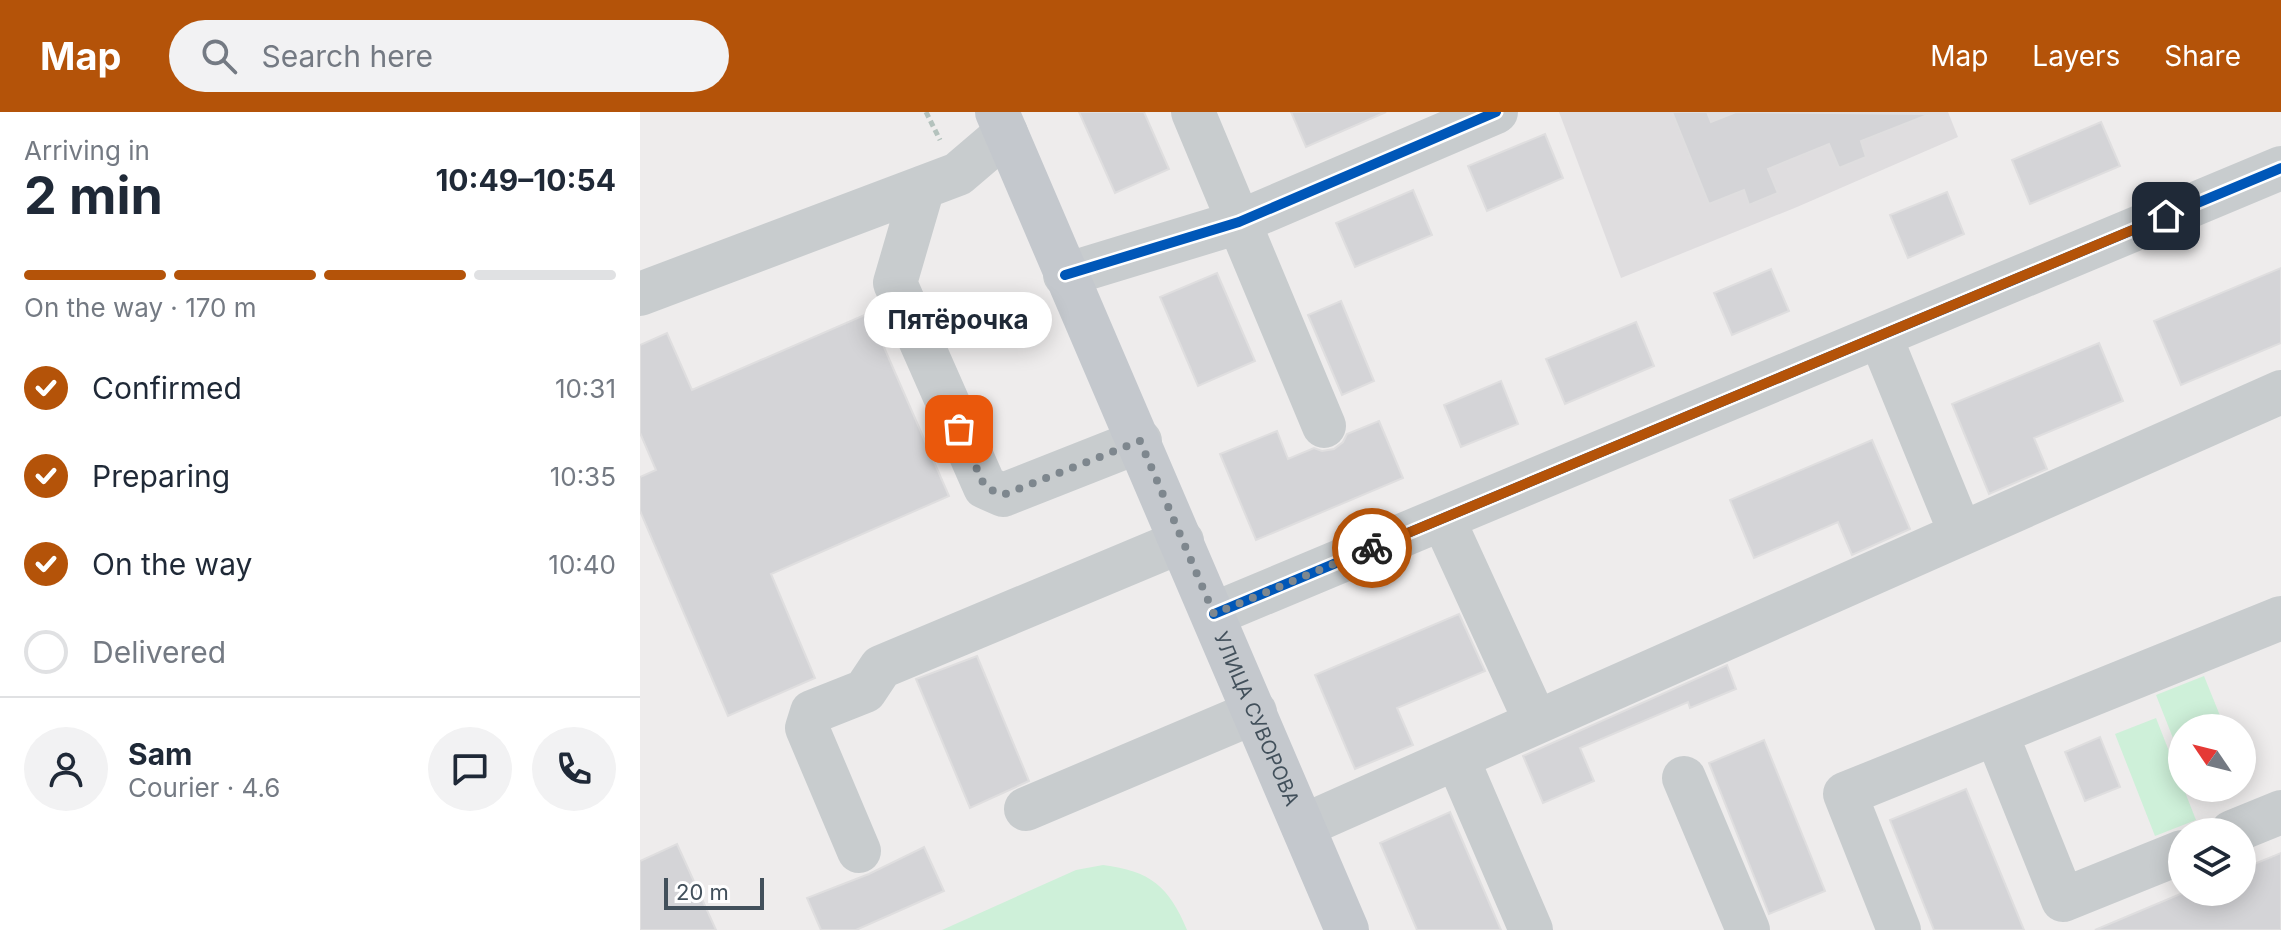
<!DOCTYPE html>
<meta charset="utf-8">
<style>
:root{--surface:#fff;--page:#f2f2f3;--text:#1f2937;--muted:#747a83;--line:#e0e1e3;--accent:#b45309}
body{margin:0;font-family:Inter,sans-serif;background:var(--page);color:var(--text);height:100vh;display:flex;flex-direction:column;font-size:30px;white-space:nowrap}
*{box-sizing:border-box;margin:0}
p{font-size:26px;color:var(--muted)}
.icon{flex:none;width:44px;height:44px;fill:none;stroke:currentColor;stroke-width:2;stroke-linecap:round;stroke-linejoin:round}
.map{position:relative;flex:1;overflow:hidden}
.drawer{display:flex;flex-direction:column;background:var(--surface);width:640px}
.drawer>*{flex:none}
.needle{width:52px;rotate:305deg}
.fabs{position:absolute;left:1528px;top:602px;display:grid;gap:16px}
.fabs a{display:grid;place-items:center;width:88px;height:88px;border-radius:50%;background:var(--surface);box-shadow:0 4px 20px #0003;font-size:40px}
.scale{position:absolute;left:24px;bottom:20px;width:100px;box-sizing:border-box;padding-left:8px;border:4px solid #42505b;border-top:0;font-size:22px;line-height:28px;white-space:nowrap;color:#42505b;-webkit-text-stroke:6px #fff;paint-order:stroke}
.pin{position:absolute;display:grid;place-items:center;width:68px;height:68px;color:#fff;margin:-34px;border-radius:16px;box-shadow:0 4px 12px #0006}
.courier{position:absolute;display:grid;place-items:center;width:80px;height:80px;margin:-40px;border:6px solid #b45309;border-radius:50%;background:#fff;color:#222;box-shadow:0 2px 10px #0007}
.bubble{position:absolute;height:56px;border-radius:28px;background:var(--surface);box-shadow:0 4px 20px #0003;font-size:26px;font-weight:700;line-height:56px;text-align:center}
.summary em{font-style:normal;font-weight:700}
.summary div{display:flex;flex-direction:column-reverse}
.summary{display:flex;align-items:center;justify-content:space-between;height:136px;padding:0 24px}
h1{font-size:52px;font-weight:700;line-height:60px}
.bar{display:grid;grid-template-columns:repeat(4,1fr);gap:12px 8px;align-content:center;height:96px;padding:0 24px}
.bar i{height:10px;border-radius:6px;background:var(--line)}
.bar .active{background:var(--accent)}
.bar p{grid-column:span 4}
.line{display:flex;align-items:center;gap:20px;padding:0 24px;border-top:2px solid var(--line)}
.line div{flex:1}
.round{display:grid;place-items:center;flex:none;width:84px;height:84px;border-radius:42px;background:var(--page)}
ol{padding:0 24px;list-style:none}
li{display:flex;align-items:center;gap:24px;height:88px}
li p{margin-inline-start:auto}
li .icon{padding:8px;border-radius:50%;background:var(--accent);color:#fff;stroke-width:4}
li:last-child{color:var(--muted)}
li i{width:44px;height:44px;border:4px solid var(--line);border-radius:50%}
header{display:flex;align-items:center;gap:48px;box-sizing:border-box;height:112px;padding:0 40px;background:var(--accent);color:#fff}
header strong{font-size:38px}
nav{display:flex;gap:44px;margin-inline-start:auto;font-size:28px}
.search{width:560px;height:72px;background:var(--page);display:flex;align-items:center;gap:20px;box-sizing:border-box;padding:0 28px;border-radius:44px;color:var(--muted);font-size:30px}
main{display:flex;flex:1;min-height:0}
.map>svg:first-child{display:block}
.education{fill:#dfdddf}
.green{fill:#cef0d9}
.building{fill:#d4d4d7;stroke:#dfdedf;stroke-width:2}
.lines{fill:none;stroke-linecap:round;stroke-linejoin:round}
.path{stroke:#b4c2bd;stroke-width:5;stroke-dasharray:6 4;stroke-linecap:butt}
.minor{stroke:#c8ccce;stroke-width:44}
.major{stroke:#c4c8cd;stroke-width:44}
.cycleway-casing{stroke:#fff;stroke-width:15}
.cycleway{stroke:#0057b8;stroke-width:10}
.done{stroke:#7e878e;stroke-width:8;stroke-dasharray:0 14.4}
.route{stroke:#b45309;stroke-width:10}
.labels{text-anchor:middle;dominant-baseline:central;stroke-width:7;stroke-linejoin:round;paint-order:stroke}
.street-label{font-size:20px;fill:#42505b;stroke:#fff}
</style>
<header>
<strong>Map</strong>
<div class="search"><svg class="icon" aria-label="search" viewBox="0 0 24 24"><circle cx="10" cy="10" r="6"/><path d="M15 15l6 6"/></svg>Search here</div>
<nav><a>Map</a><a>Layers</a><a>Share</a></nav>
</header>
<main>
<section class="drawer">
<div class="summary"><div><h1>2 min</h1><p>Arriving in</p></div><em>10:49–10:54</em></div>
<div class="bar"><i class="active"></i><i class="active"></i><i class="active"></i><i></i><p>On the way · 170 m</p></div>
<ol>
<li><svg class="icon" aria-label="check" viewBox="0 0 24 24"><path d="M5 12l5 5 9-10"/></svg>Confirmed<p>10:31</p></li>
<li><svg class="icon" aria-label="check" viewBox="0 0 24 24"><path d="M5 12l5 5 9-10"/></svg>Preparing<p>10:35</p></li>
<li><svg class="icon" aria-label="check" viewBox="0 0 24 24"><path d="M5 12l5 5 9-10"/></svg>On the way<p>10:40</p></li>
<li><i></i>Delivered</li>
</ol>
<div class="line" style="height:144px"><a class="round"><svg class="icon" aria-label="person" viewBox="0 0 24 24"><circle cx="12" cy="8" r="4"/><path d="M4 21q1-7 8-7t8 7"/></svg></a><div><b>Sam</b><p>Courier · 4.6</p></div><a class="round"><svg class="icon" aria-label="chat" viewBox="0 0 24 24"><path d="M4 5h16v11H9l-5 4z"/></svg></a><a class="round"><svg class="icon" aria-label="phone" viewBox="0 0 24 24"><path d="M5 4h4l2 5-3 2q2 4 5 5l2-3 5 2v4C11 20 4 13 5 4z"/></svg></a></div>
</section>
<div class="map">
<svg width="1641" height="818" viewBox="0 0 1641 818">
<rect width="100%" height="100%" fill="#eeecec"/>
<path class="education" d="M 919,0 L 1308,0 L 1318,25 L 1157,95 L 981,166 Z"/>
<path class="green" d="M 1564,564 L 1585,616 L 1542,616 L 1542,649 L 1516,583 Z
M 1516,606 L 1556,708 L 1515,724 L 1475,622 Z
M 463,753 C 510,759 529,774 547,818 L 302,818 L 436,758 Z"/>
<path class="building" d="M 439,0 L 504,0 L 529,57 L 475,81 Z
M 651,0 L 746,0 L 666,35 Z
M 1032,0 L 1067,0 L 1071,10 L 1096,0 L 1290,2 L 1221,29 L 1226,45 L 1199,56 L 1189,32 L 1128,57 L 1138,81 L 1109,93 L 1104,78 L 1069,92 Z
M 1461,10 L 1480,54 L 1390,92 L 1372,48 Z
M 905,22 L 923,66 L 847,99 L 828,54 Z
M 773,78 L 792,123 L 715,155 L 696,111 Z
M 1307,80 L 1324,122 L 1268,146 L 1250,103 Z
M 1641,156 L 1641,231 L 1541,273 L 1514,209 Z
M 1131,157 L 1149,199 L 1092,223 L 1074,181 Z
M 577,161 L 615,249 L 558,274 L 520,185 Z
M 701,189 L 734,269 L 702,283 L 668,203 Z
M 229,201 L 309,384 L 131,462 L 175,566 L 88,604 L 0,399 L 0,365 L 16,358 L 0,321 L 0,233 L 27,221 L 52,278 Z
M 996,210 L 1014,254 L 925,292 L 906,247 Z
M 1459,231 L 1483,289 L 1394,326 L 1407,357 L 1349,382 L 1312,292 Z
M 861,269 L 878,312 L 821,335 L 804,293 Z
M 739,309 L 763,366 L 616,428 L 580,342 L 637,319 L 648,347 L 674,336 L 682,339 L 694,337 L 703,330 L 707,322 Z
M 1232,328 L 1270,417 L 1212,443 L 1198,410 L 1114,446 L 1090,388 Z
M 819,502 L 845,559 L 757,596 L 773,633 L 715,657 L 675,563 Z
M 337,544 L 389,669 L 330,696 L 276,567 Z
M 1087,553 L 1096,577 L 1050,596 L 1048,590 L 940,636 L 954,669 L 903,691 L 883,644 Z
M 1460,625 L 1480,675 L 1445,689 L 1425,640 Z
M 1124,628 L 1185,779 L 1129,802 L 1069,651 Z
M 1326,677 L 1384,818 L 1294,818 L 1250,708 Z
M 810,700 L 861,818 L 777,818 L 740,731 Z
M 37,732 L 76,818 L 0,818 L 0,749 Z
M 284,735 L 304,779 L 216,818 L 181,818 L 167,786 L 229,762 Z
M 1641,741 L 1641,818 L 1455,818 L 1545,780 L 1602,780 L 1602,757 Z"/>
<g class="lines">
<path class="path" d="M 286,0 L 300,28"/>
<path class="minor" d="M 553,0 L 684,314
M 283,75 L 255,171 L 345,375 L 363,383 L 500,329
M 425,163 L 599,110 L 856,0
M 0,182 L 318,62 L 366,21
M 1240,224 L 1321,422
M 803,407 L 896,610
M 574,502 L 1641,56
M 1356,621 L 1423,788 L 1542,740
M 817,646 L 891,818
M 1044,666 L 1108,818
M 386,697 L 615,600
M 663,714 L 1641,280
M 1592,720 L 1641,700
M 219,739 L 167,616 L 172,600 L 225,579 L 241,555 L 542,429
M 1259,818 L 1205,682 L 1641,506"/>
<path class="major" id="s1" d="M 357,0 L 707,818"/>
<g class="cycleway-casing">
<path id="cycleway" d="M 425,163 L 599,110 L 856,0
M 574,502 L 1641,56"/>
</g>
<use href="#cycleway" class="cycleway"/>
</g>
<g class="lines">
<path class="done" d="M 319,317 L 345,375 L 363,383 L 500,329 L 574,502 L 732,436"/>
<path class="route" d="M 732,436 L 1526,104"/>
</g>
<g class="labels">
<g class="street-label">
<text stroke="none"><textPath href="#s1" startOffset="660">УЛИЦА СУВОРОВА</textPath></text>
</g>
</g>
</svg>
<div class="fabs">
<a><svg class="needle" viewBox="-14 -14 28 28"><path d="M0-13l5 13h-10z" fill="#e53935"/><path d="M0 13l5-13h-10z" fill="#747a83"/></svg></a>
<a><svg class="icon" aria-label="layers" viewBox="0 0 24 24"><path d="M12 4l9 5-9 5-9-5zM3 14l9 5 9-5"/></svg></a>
</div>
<div class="scale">20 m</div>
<div class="pin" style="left:319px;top:317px;background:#ea580c"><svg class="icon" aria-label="bag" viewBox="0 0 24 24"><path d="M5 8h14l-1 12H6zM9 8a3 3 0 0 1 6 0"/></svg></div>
<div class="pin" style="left:1526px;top:104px;background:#1f2937"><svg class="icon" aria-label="home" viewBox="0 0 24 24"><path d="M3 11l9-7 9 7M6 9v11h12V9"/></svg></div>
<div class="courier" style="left:732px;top:436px"><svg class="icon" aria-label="bike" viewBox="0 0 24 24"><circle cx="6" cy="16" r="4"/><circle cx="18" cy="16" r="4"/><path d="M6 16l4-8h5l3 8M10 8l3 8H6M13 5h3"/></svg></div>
<div class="bubble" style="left:224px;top:180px;width:188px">Пятёрочка</div>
</div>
</main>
